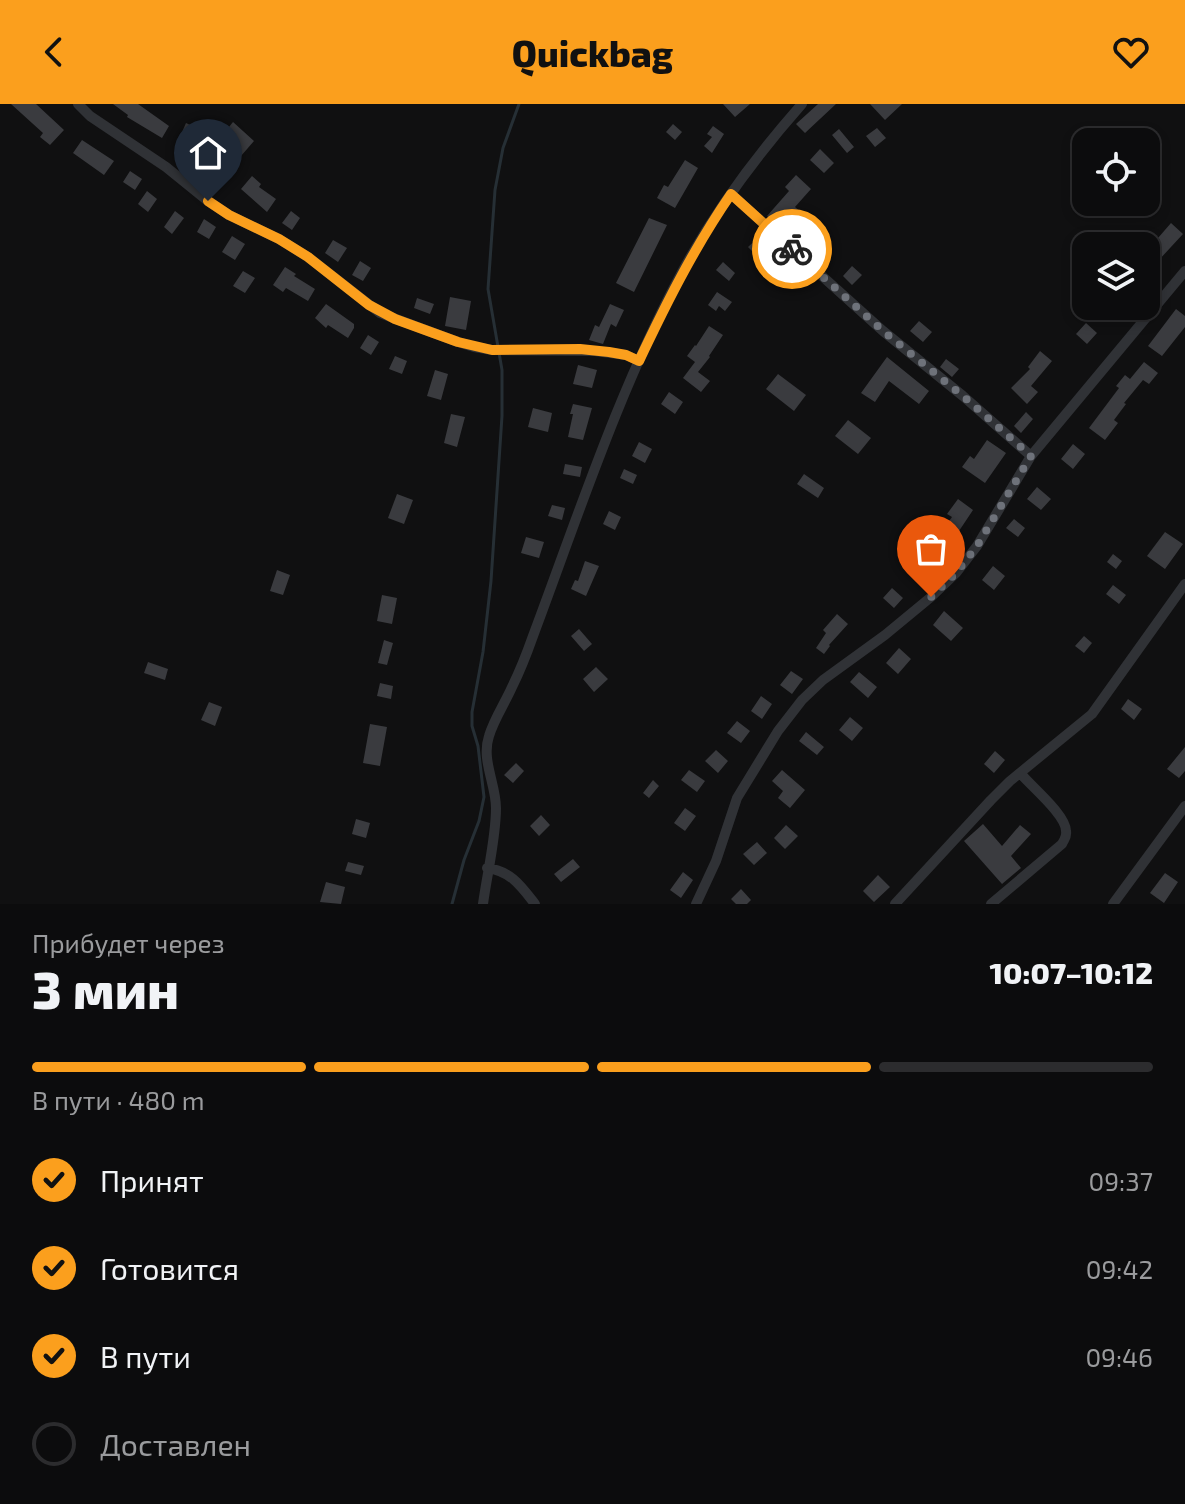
<!DOCTYPE html>
<html lang="ru">
<meta charset="utf-8">
<style>
:root{--surface:#0c0c0d;--page:#1a1a1b;--text:#f1f3f6;--muted:#9a9b9d;--line:#2c2c2e;--accent:#fb9f1d}
body{margin:0;font-family:"Exo 2",sans-serif;background:var(--page);color:var(--text);height:100vh;display:flex;flex-direction:column;font-size:30px;white-space:nowrap}
*{box-sizing:border-box;margin:0}
p{font-size:26px;color:var(--muted)}
.icon{flex:none;width:44px;height:44px;fill:none;stroke:currentColor;stroke-width:2;stroke-linecap:round;stroke-linejoin:round}
.map{position:relative;height:800px;overflow:hidden}
.drawer{display:flex;flex-direction:column;background:var(--surface);flex:1}
.drawer>*{flex:none}
.buttons{position:absolute;left:1072px;top:24px;display:grid;gap:16px}
.buttons a{display:grid;place-items:center;width:88px;height:88px;border-radius:16px;background:var(--surface);box-shadow:0 4px 12px #0003,0 0 0 2px var(--line);font-size:40px}
.pin{position:absolute;display:grid;place-items:center;width:68px;height:68px;color:#fff;margin:-82px -34px;border-radius:50% 50% 50% 0;rotate:-45deg;box-shadow:0 0 8px #0007}
.pin .icon{rotate:45deg}
.courier{position:absolute;display:grid;place-items:center;width:80px;height:80px;margin:-40px;border:6px solid #fb9f1d;border-radius:50%;background:#fff;color:#222;box-shadow:0 2px 10px #0007}
.head em{font-style:normal;font-weight:800}
.head div{display:flex;flex-direction:column-reverse}
.head{display:flex;align-items:center;justify-content:space-between;height:136px;padding:0 32px}
h1{font-size:52px;font-weight:800;line-height:60px}
.bar{display:grid;grid-template-columns:repeat(4,1fr);gap:12px 8px;align-content:center;height:96px;padding:0 32px}
.bar i{height:10px;border-radius:6px;background:var(--line)}
.bar .on{background:var(--accent)}
.bar p{grid-column:span 4}
ol{padding:0 32px;list-style:none}
li{display:flex;align-items:center;gap:24px;height:88px}
li p{margin-inline-start:auto}
li .icon{padding:8px;border-radius:50%;background:var(--accent);color:#111;stroke-width:4}
li:last-child{color:var(--muted)}
li i{width:44px;height:44px;border:4px solid var(--line);border-radius:50%}
header{display:flex;justify-content:space-between;align-items:center;height:104px;padding:0 32px;background:var(--accent);color:#111;font-size:36px;font-weight:800}
.map>svg:first-child{display:block}
.lines{fill:none;stroke-linecap:round;stroke-linejoin:round}
.stream{stroke:#262f35;stroke-width:3}
.building{fill:#3a3b3f}
.minor{stroke:#303236;stroke-width:10}
.done{stroke:#6e727a;stroke-width:8;stroke-dasharray:0 14.4}
.route{stroke:#fb9f1d;stroke-width:10}
</style>
<header><svg class="icon" aria-label="back" viewBox="0 0 24 24"><path d="M15 5l-7 7 7 7"/></svg>Quickbag<svg class="icon" aria-label="heart" viewBox="0 0 24 24"><path d="M12 20l-8-8c-3-5 5-10 8-4 3-6 11-1 8 4z"/></svg></header>
<div class="map">
<svg width="1185" height="800" viewBox="0 0 1185 800">
<rect width="100%" height="100%" fill="#101011"/>
<g class="lines">
<path class="stream" d="M 452,800 L 464,756 L 479,717 L 484,693 L 478,642 L 472,622 L 472,608 L 483,548 L 491,477 L 502,312 L 502,266 L 488,185 L 495,86 L 503,44 L 519,0"/>
</g>
<path class="building" d="M 11,0 L 36,0 L 64,26 L 50,41 L 40,33 L 43,29 Z
M 113,0 L 138,0 L 169,22 L 162,34 L 127,13 L 128,11 Z
M 723,0 L 750,0 L 735,13 Z
M 818,0 L 836,0 L 805,29 L 796,20 Z
M 870,0 L 902,0 L 885,16 Z
M 233,18 L 254,37 L 241,52 L 220,34 Z
M 186,19 L 201,26 L 193,42 L 179,35 Z
M 673,20 L 682,28 L 675,36 L 666,28 Z
M 713,22 L 724,30 L 712,49 L 704,42 L 712,33 L 707,30 Z
M 877,24 L 886,34 L 875,43 L 866,32 Z
M 839,25 L 854,43 L 847,49 L 832,31 Z
M 82,36 L 114,57 L 104,71 L 73,49 Z
M 206,43 L 217,47 L 210,66 L 199,61 Z
M 820,45 L 834,59 L 824,69 L 810,56 Z
M 685,56 L 698,64 L 675,104 L 657,94 L 664,81 L 668,83 Z
M 130,67 L 142,75 L 135,86 L 123,78 Z
M 796,71 L 811,85 L 795,103 L 803,110 L 786,129 L 767,112 L 789,87 L 785,83 Z
M 252,72 L 261,80 L 259,83 L 276,95 L 267,108 L 241,85 Z
M 147,87 L 157,95 L 148,108 L 138,100 Z
M 175,107 L 184,114 L 172,130 L 164,123 Z
M 291,107 L 300,114 L 292,126 L 282,119 Z
M 649,114 L 667,121 L 634,188 L 616,179 Z
M 204,115 L 216,123 L 209,135 L 197,128 Z
M 1171,119 L 1183,130 L 1146,170 L 1146,152 L 1160,136 L 1158,134 Z
M 761,131 L 772,143 L 760,155 L 748,143 Z
M 232,132 L 245,140 L 235,156 L 222,148 Z
M 333,136 L 347,144 L 338,158 L 325,149 Z
M 360,157 L 371,164 L 363,177 L 352,171 Z
M 723,158 L 735,169 L 729,177 L 716,166 Z
M 852,162 L 862,171 L 852,181 L 843,172 Z
M 285,163 L 296,170 L 294,172 L 315,185 L 308,197 L 286,184 L 283,188 L 273,181 Z
M 243,167 L 255,174 L 245,189 L 233,182 Z
M 717,188 L 732,198 L 725,207 L 719,202 L 716,207 L 708,201 Z
M 450,193 L 471,197 L 466,226 L 445,222 Z
M 417,194 L 434,200 L 430,210 L 414,204 Z
M 326,200 L 354,220 L 354,224 L 348,234 L 328,221 L 326,224 L 315,214 Z
M 610,200 L 624,206 L 616,223 L 611,220 L 603,240 L 589,236 L 595,221 L 599,223 Z
M 1096,202 L 1119,202 L 1109,213 Z
M 1176,205 L 1185,212 L 1185,223 L 1162,252 L 1148,242 Z
M 919,217 L 932,228 L 923,238 L 910,227 Z
M 1086,219 L 1097,229 L 1087,240 L 1076,230 Z
M 709,222 L 723,231 L 709,252 L 710,253 L 698,268 L 710,277 L 701,288 L 683,274 L 695,258 L 687,252 L 695,241 L 696,242 Z
M 368,231 L 379,238 L 371,251 L 360,244 Z
M 1040,247 L 1052,257 L 1031,282 L 1038,288 L 1027,300 L 1011,284 L 1030,265 L 1028,263 Z
M 395,252 L 407,257 L 402,270 L 389,265 Z
M 887,253 L 929,287 L 919,300 L 889,277 L 875,298 L 861,289 Z
M 946,255 L 959,265 L 952,273 L 940,263 Z
M 1144,258 L 1158,269 L 1149,280 L 1143,276 L 1124,299 L 1126,300 L 1114,316 L 1118,319 L 1105,336 L 1089,324 L 1119,284 L 1116,282 L 1125,271 L 1130,275 Z
M 578,261 L 597,266 L 592,284 L 573,280 Z
M 435,266 L 448,270 L 441,296 L 427,292 Z
M 778,270 L 806,291 L 794,307 L 766,285 Z
M 669,288 L 683,298 L 675,310 L 661,300 Z
M 573,300 L 592,304 L 583,336 L 568,333 L 573,310 L 570,310 Z
M 533,304 L 552,309 L 548,328 L 528,323 Z
M 1026,308 L 1033,315 L 1021,329 L 1014,322 Z
M 451,310 L 465,313 L 457,343 L 444,339 Z
M 848,316 L 871,334 L 858,350 L 835,332 Z
M 987,336 L 1006,349 L 985,379 L 962,363 L 970,352 L 974,355 Z
M 639,338 L 652,345 L 645,359 L 632,352 Z
M 1073,340 L 1085,350 L 1073,365 L 1061,355 Z
M 565,360 L 582,363 L 580,373 L 563,370 Z
M 624,365 L 637,371 L 633,380 L 620,374 Z
M 804,370 L 824,384 L 818,394 L 797,380 Z
M 1037,383 L 1051,395 L 1041,406 L 1027,395 Z
M 397,390 L 413,396 L 404,420 L 388,414 Z
M 958,395 L 973,406 L 945,448 L 933,440 L 952,413 L 947,410 Z
M 552,401 L 565,404 L 562,416 L 548,412 Z
M 609,407 L 621,413 L 615,426 L 603,420 Z
M 1014,415 L 1025,424 L 1018,433 L 1006,424 Z
M 1165,428 L 1183,440 L 1165,465 L 1147,452 Z
M 526,433 L 544,438 L 539,454 L 521,449 Z
M 1113,450 L 1122,457 L 1116,465 L 1107,458 Z
M 585,457 L 599,462 L 586,492 L 571,485 L 575,476 L 578,477 Z
M 921,459 L 932,467 L 923,479 L 913,471 Z
M 993,462 L 1005,472 L 994,486 L 982,476 Z
M 277,466 L 290,471 L 283,491 L 270,487 Z
M 1113,481 L 1126,491 L 1119,500 L 1106,490 Z
M 892,484 L 903,494 L 894,504 L 883,494 Z
M 382,491 L 397,494 L 392,520 L 377,517 Z
M 944,507 L 963,524 L 951,537 L 933,521 Z
M 837,510 L 848,520 L 829,541 L 830,542 L 824,550 L 816,544 L 826,529 L 823,526 Z
M 579,525 L 592,540 L 584,547 L 571,532 Z
M 1084,532 L 1092,539 L 1084,549 L 1075,542 Z
M 384,536 L 393,539 L 387,561 L 378,559 Z
M 899,544 L 911,555 L 898,570 L 886,559 Z
M 148,558 L 168,565 L 165,576 L 144,569 Z
M 596,563 L 608,575 L 594,588 L 583,575 Z
M 791,567 L 803,575 L 792,590 L 780,581 Z
M 859,568 L 877,583 L 868,594 L 850,578 Z
M 380,579 L 393,582 L 391,595 L 377,592 Z
M 761,592 L 772,600 L 762,615 L 751,607 Z
M 1128,595 L 1142,605 L 1134,616 L 1121,605 Z
M 209,598 L 222,603 L 215,622 L 201,616 Z
M 850,613 L 863,624 L 852,637 L 839,626 Z
M 737,617 L 750,627 L 741,639 L 727,629 Z
M 370,620 L 387,623 L 380,662 L 363,659 Z
M 806,628 L 824,643 L 817,651 L 799,637 Z
M 1185,643 L 1185,667 L 1179,674 L 1167,665 Z
M 716,646 L 728,657 L 718,669 L 705,657 Z
M 995,647 L 1005,656 L 994,669 L 984,660 Z
M 516,659 L 524,667 L 513,679 L 504,671 Z
M 689,666 L 705,677 L 697,688 L 681,676 Z
M 782,666 L 805,686 L 790,704 L 778,694 L 783,687 L 772,677 Z
M 653,676 L 659,682 L 649,694 L 643,689 Z
M 685,704 L 696,712 L 685,727 L 674,719 Z
M 541,711 L 550,721 L 539,732 L 530,722 Z
M 356,715 L 370,719 L 366,734 L 352,730 Z
M 983,720 L 1002,742 L 1020,721 L 1031,730 L 1011,752 L 1021,764 L 1002,780 L 964,737 Z
M 786,721 L 798,732 L 785,745 L 774,734 Z
M 757,738 L 767,749 L 754,761 L 743,750 Z
M 573,755 L 580,763 L 561,778 L 554,770 Z
M 348,758 L 364,762 L 361,771 L 345,767 Z
M 683,768 L 693,776 L 681,794 L 670,786 Z
M 1165,769 L 1178,778 L 1164,799 L 1150,789 Z
M 878,771 L 890,783 L 874,798 L 863,787 Z
M 326,778 L 345,783 L 341,800 L 320,798 Z
M 741,785 L 751,796 L 747,800 L 736,800 L 731,795 Z"/>
<g class="lines">
<path class="minor" d="M 78,0 L 90,12 L 166,63 L 208,97 L 229,111 L 279,135 L 308,153 L 380,209 L 458,238 L 474,243 L 492,246 L 595,247 L 626,251 L 639,257
M 731,90 L 883,227 L 963,292 L 1031,352
M 487,764 C 511,767 521,782 535,800
M 483,800 C 487,770 496,734 496,704 C 496,680 481,656 489,632 C 494,615 505,599 512,583 C 520,567 527,549 533,532 C 579,409 620,283 682,168 C 715,107 757,51 802,0
M 696,800 L 716,757 L 737,694 L 778,627 L 802,596 L 823,576 L 885,531 L 931,493 L 956,469 L 977,442 L 1031,352 L 1185,167
M 895,800 L 991,696 L 1010,677 L 1092,610 L 1185,480
M 991,800 L 1062,740 C 1065,734 1067,733 1066,727 C 1066,711 1032,683 1021,670
M 1113,800 L 1185,702"/>
</g>
<g class="lines">
<path class="done" d="M 792,145 L 883,227 L 963,292 L 1031,352 L 977,442 L 956,469 L 931,493"/>
<path class="route" d="M 208,97 L 229,111 L 279,135 L 308,153 L 369,201 L 395,215 L 458,238 L 492,246 L 580,245 L 609,248 L 626,251 L 639,257 C 667,198 694,144 731,90 L 792,145"/>
</g>
</svg>
<div class="buttons">
<a><svg class="icon" aria-label="locate" viewBox="0 0 24 24"><circle cx="12" cy="12" r="6"/><path d="M12 2v4M12 18v4M2 12h4M18 12h4"/></svg></a>
<a><svg class="icon" aria-label="layers" viewBox="0 0 24 24"><path d="M12 4l9 5-9 5-9-5zM3 14l9 5 9-5"/></svg></a>
</div>
<div class="pin" style="left:931px;top:493px;background:#ea580c"><svg class="icon" aria-label="bag" viewBox="0 0 24 24"><path d="M5 8h14l-1 12H6zM9 8a3 3 0 0 1 6 0"/></svg></div>
<div class="pin" style="left:208px;top:97px;background:#1f2937"><svg class="icon" aria-label="home" viewBox="0 0 24 24"><path d="M3 11l9-7 9 7M6 9v11h12V9"/></svg></div>
<div class="courier" style="left:792px;top:145px"><svg class="icon" aria-label="bike" viewBox="0 0 24 24"><circle cx="6" cy="16" r="4"/><circle cx="18" cy="16" r="4"/><path d="M6 16l4-8h5l3 8M10 8l3 8H6M13 5h3"/></svg></div>
</div>
<section class="drawer">
<div class="head"><div><h1>3 мин</h1><p>Прибудет через</p></div><em>10:07–10:12</em></div>
<div class="bar"><i class="on"></i><i class="on"></i><i class="on"></i><i></i><p>В пути · 480 m</p></div>
<ol>
<li><svg class="icon" aria-label="check" viewBox="0 0 24 24"><path d="M5 12l5 5 9-10"/></svg>Принят<p>09:37</p></li>
<li><svg class="icon" aria-label="check" viewBox="0 0 24 24"><path d="M5 12l5 5 9-10"/></svg>Готовится<p>09:42</p></li>
<li><svg class="icon" aria-label="check" viewBox="0 0 24 24"><path d="M5 12l5 5 9-10"/></svg>В пути<p>09:46</p></li>
<li><i></i>Доставлен</li>
</ol>
</section>
